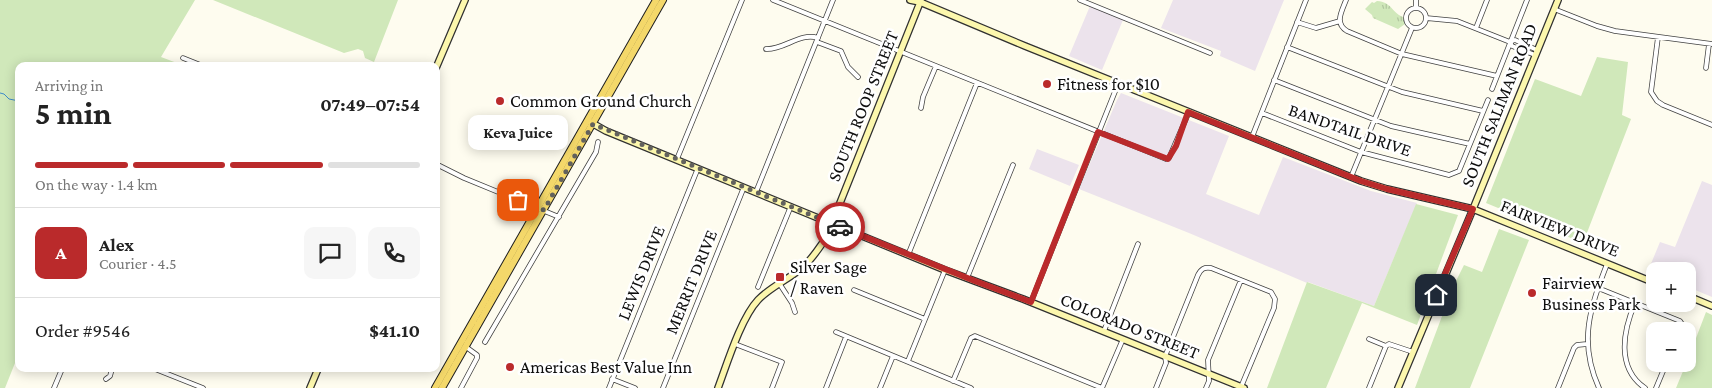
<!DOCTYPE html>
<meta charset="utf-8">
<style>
:root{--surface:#fff;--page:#f6f6f6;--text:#222;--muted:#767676;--line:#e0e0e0;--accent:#ba2a2b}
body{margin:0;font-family:"Crimson Pro",serif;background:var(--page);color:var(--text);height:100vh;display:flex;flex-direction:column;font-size:19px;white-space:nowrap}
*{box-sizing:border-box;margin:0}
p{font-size:16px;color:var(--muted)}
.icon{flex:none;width:28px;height:28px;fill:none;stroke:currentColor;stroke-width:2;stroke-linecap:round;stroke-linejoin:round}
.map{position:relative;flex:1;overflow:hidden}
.drawer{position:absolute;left:15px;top:62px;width:425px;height:310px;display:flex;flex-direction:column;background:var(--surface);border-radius:10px;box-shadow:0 2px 12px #0003}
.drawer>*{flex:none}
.fabs{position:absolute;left:1646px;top:262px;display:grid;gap:10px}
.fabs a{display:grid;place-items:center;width:50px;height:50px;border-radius:10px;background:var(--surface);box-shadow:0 2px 12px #0003;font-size:25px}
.pin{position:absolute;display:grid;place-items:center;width:42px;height:42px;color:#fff;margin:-21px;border-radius:10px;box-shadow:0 2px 8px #0006}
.courier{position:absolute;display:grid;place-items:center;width:50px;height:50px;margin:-25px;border:4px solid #ba2a2b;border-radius:50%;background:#fff;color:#222;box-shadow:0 1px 6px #0007}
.bubble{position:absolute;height:35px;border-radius:10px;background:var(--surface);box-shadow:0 2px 12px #0003;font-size:16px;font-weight:700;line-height:35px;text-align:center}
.head em{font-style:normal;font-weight:700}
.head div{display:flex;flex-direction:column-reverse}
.head{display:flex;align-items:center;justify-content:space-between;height:85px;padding:0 20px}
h1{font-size:32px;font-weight:700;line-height:38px}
.bar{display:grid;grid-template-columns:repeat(4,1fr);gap:8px 5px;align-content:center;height:60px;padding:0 20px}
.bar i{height:6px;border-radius:4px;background:var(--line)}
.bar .current{background:var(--accent)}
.bar p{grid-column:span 4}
.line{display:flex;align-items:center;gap:12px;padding:0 20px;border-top:1px solid var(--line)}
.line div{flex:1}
.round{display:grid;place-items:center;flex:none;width:52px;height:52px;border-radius:10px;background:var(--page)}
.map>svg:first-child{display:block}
.industrial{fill:#ece3ec}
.grass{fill:#d0e8ba}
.park{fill:url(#park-tufts)}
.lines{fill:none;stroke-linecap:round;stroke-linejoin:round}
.stream{stroke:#3f8cc9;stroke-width:1}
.street-casing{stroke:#414141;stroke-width:5.5}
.secondary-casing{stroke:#303030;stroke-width:8}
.primary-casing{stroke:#1f1f1f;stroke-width:8}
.street{stroke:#fff;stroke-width:4}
.secondary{stroke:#fcf7ad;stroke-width:5.5}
.primary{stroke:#f4d86a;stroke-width:6}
.done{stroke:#62615d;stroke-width:5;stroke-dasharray:0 9}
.route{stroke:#ba2a2b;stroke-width:6}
.poi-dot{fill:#ba2a2b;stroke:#fff;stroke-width:2}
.labels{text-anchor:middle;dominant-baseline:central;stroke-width:5;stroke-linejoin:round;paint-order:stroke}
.poi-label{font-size:18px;fill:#0e0e0e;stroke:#fff;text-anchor:start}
.street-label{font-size:18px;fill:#0e0e0e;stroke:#fff}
</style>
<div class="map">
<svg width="1712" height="388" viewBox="0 0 1712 388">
<defs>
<pattern id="park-tufts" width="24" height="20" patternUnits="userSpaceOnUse" patternTransform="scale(1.25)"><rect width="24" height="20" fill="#d0e8ba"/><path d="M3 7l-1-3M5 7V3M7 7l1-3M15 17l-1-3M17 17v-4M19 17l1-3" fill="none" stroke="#b1c69f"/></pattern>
</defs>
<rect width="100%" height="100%" fill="#fefcef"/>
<path class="industrial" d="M 1173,0 L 1284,0 L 1255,71 L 1220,56 L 1221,51 L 1161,28 Z
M 1090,6 L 1123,20 L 1102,70 L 1069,56 Z
M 1121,93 L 1229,136 L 1206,194 L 1259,215 L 1283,157 L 1371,191 L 1417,203 L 1374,306 L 1308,282 L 1307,283 L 1189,233 L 1079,189 L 1117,100 Z
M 1037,149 L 1079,165 L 1070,186 L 1029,169 Z
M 1702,181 L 1712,185 L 1712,297 L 1688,287 L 1688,271 L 1655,271 L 1655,274 L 1648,271 L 1660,242 L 1675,247 Z"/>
<path class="grass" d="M 0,0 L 195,0 L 161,57 L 185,66 L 19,66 L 19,353 L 5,388 L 0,388 Z
M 213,0 L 398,0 L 374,62 L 365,58 L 363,51 L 358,49 L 344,53 Z
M 1597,57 L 1628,62 L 1622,115 L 1631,119 L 1583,243 L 1486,203 L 1535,79 L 1581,96 Z
M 1416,204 L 1458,215 L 1417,325 L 1362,303 L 1326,388 L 1267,388 L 1307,282 L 1374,306 Z
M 1499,229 L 1529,240 L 1470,388 L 1415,388 L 1453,287 L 1464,265 L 1482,272 Z
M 1706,312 L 1712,315 L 1712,388 L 1676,388 L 1686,364 L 1688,364 L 1688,359 Z"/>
<path class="park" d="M 1377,1 C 1392,2 1391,12 1403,17 L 1405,24 L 1398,29 L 1373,18 L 1372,15 L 1365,9 L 1372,2 L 1374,3 Z"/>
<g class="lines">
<path class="stream" d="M 0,93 L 4,94 L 9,99 L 19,101"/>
<g class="street-casing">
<path id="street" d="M 773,0 L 1166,159 L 1169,158 L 1189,112
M 1080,0 L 1210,53
M 1346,0 C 1342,11 1334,23 1347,31 L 1402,54 L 1497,76
M 1416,8 L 1416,0
M1406 18a10 10 0 1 1 20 0a10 10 0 1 1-20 0Z
M 1554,9 L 1597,26 L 1615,31 L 1712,44
M 1426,18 L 1457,21 L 1510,42 L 1515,40 L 1537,50
M 1297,22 L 1316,28 L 1340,21
M 1476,28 L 1487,0
M 1658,37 L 1651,92 L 1657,101 L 1663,105 L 1712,125
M 817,42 L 841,51 L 848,67 L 858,77
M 1510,42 L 1512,46 L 1535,55
M 1287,47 L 1402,92 L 1483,111
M 766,49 C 784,50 800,32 818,38
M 183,58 L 203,66
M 1706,68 L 1709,44
M 1274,80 L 1391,126 L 1470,144
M 1492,89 L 1527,0
M 921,108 L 923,97 L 936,66
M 1262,113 L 1361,152 L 1449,175 L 1459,171 L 1488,100
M 1252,137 L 1306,0
M 677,159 L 742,0
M 436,164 L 464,178 L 559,217
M 1351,177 L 1412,28
M 756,192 L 833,0
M 908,255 L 977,83
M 967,278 L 1013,165
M 779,283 L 792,303 L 795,312
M 758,287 L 791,206
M 1598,288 L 1680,321 L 1682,324 L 1680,331
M 854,290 L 925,319
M 1031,302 L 1118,84
M 1635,303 C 1623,331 1616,368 1645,388
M 1104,331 L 1138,244
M 836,332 L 971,388
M 1369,339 L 1386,346
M 485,342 L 596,152 L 598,142
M 735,344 L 782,362 L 772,388
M 908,361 L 945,270
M 155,369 L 203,388
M 106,379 L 110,376 L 112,369
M 612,379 L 635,388
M 953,381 L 971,338 L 975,336 L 1102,388
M 54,388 L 62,369
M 461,388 L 477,358 L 477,355 L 466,347
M 609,388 L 698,168
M 663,388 L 744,187
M 826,388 L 846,337
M 880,388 L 893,356
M 1102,388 L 1123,339
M 1156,388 L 1166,363 L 1165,356 L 1169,347 L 1198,275 C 1201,269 1204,267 1211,268 L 1271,292 L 1275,299 L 1274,308 L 1241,387
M 1206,388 L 1209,381 L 1208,360 L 1241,280
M 1369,388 L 1386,346 L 1389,344 L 1413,352
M 1558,388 L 1574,348 L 1577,345 L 1587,344
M 1599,388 C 1578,342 1590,308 1607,264
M 1656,388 L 1666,364"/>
</g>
<g class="secondary-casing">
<path id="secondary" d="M 910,0 L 920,2 L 1025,46 L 1361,181 L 1387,189 L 1473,209 L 1655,283
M 436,68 L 465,0
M 590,122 L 606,131 L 945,270 L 1023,299 L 1244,388
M 1688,296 L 1712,306
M 310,388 L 318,369
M 718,388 C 727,364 741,318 758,300 C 771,286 790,279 804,266 C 813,258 819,248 826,238 L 921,0
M 1398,388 L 1473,209 L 1558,0"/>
</g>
<g class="primary-casing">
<path id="primary" d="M 435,388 L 656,0
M 442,388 L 663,0"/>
</g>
<use href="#street" class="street"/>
<use href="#secondary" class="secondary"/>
<use href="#primary" class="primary"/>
</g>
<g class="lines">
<path class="done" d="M 518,200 L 544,210 L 593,124 L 840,227"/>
<path class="route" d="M 840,227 L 975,281 L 1031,302 L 1098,132 L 1168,159 L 1176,146 L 1188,112 L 1361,181 L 1387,189 L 1473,209 L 1436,295"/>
</g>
<g class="poi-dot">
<circle cx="1047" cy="84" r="5"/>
<circle cx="500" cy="101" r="5"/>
<rect x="775" y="272" width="10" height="10" rx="2.5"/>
<circle cx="1532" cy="293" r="5"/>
<circle cx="510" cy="367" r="5"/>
</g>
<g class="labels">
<g class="poi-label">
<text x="1057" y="84">Fitness for $10</text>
<text x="510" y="101">Common Ground Church</text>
<text x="790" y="267">Silver Sage<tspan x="790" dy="21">/ Raven</tspan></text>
<text x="1542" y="283">Fairview<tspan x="1542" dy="21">Business Park</tspan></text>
<text x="520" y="367">Americas Best Value Inn</text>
</g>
<g class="street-label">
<text transform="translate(1499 105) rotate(-68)">SOUTH SALIMAN ROAD</text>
<text transform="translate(863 106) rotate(-68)">SOUTH ROOP STREET</text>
<text transform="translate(1350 130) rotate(19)">BANDTAIL DRIVE</text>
<text transform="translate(1560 228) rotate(22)">FAIRVIEW DRIVE</text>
<text transform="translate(641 273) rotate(-68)">LEWIS DRIVE</text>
<text transform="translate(691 282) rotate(-68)">MERRIT DRIVE</text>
<text transform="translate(1130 326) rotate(22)">COLORADO STREET</text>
</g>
</g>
</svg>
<div class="fabs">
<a>+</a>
<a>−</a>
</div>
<div class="pin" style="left:518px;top:200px;background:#ea580c"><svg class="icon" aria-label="bag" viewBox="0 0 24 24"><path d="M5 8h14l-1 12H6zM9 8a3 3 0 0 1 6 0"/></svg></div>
<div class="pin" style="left:1436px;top:295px;background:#1f2937"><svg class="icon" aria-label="home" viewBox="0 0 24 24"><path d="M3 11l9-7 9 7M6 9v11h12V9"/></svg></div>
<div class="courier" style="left:840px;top:227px"><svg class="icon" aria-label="car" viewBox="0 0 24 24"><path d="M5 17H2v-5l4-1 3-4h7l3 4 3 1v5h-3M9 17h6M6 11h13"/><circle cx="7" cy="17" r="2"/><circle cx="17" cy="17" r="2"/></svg></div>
<div class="bubble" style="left:468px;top:115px;width:100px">Keva Juice</div>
<section class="drawer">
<div class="head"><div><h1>5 min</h1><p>Arriving in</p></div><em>07:49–07:54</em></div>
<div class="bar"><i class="current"></i><i class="current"></i><i class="current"></i><i></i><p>On the way · 1.4 km</p></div>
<div class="line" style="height:90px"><b class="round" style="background:var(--accent);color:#fff">A</b><div><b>Alex</b><p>Courier · 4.5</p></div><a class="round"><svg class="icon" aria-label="chat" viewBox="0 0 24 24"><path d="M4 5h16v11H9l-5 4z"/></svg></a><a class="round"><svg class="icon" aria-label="phone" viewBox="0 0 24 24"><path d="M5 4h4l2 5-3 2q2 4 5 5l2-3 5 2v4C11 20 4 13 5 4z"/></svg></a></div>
<div class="line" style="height:65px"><div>Order #9546</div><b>$41.10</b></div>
</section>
</div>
